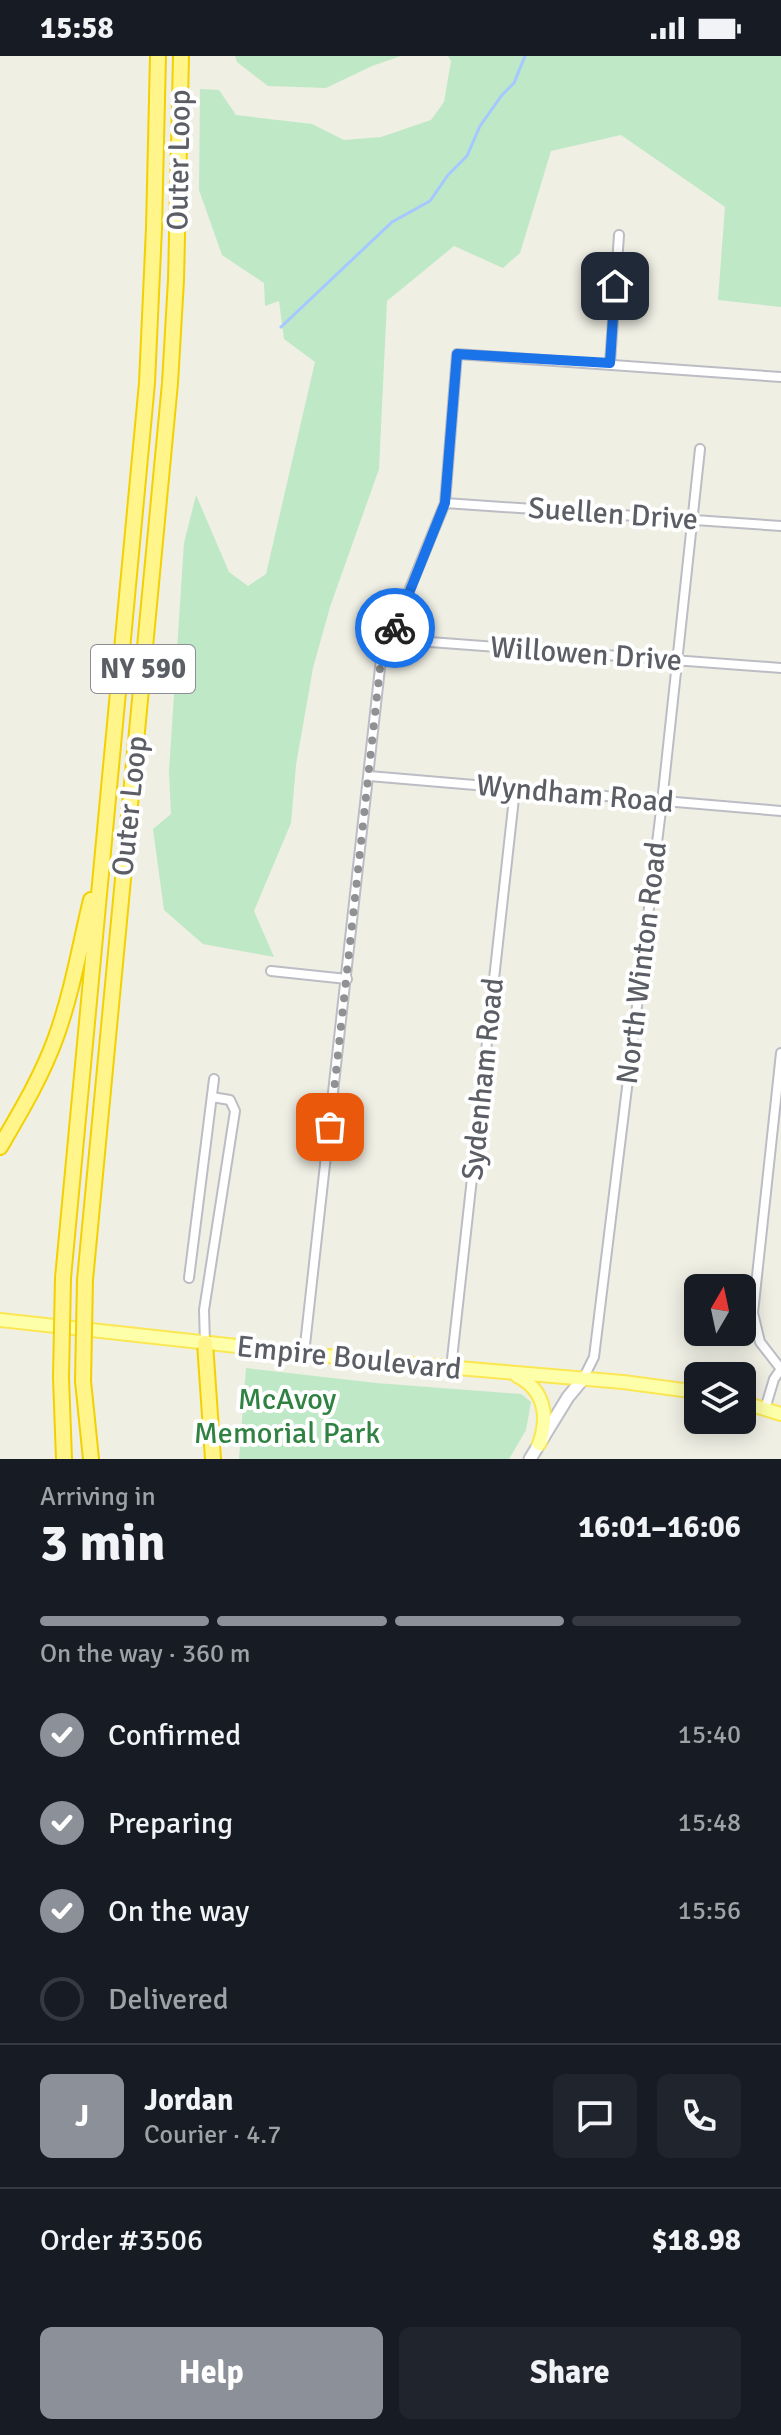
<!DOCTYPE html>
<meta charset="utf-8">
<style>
:root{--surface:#171b24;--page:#20242c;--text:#f1f3f6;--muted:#9ea1a6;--line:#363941;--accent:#8c9099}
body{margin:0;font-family:Signika,sans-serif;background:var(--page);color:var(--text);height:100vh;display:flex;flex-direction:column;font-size:30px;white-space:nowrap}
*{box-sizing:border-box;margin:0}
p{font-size:26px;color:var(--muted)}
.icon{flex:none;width:44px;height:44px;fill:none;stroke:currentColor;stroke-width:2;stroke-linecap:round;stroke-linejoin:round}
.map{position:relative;height:1403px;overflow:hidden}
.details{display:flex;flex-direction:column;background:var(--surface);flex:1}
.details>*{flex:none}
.needle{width:52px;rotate:9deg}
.tools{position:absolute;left:684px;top:1218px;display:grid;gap:16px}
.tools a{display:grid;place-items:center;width:72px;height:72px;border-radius:12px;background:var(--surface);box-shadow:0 4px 20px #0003;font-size:40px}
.pin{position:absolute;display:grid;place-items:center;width:68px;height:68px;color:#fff;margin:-34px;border-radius:16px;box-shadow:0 4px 12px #0006}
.courier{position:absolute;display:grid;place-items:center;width:80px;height:80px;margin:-40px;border:6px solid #1a73e8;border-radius:50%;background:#fff;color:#222;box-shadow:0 2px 10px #0007}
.overview em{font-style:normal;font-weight:700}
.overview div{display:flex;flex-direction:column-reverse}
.overview{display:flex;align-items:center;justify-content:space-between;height:136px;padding:0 40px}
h1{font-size:52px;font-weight:700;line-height:60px}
.bar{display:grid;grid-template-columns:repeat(4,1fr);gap:12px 8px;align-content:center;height:96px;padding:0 40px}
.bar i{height:10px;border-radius:6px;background:var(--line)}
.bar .on{background:var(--accent)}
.bar p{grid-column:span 4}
.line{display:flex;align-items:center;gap:20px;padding:0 40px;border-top:2px solid var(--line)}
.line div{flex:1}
.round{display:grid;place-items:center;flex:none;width:84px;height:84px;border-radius:12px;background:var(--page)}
ol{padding:0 40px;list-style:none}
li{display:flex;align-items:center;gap:24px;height:88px}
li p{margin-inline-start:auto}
li .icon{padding:8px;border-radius:50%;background:var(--accent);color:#fff;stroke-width:4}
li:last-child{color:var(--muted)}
li i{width:44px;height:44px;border:4px solid var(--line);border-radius:50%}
.button{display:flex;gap:16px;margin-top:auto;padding:16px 40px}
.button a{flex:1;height:92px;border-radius:12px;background:var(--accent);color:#fff;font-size:32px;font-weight:700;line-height:92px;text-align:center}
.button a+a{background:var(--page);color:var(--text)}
.status{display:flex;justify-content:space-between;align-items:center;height:56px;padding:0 40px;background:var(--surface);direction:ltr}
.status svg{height:22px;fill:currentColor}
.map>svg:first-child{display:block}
.green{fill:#bfe8c6}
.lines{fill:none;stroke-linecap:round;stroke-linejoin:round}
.stream{stroke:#a4c8ff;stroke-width:3}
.minor-casing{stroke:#bcbdc4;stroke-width:12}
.secondary-casing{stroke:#bec0c8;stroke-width:15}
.primary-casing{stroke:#fae753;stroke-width:16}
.motorway-casing{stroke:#f3d100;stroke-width:18}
.minor{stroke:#fff;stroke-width:8}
.secondary{stroke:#fff;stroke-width:11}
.primary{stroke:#feffa9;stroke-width:12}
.motorway{stroke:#fff58b;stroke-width:14}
.motorway-bridge-casing{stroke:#f3d100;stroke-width:18;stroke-linecap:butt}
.motorway-bridge{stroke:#fff58b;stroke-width:14}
.done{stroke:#8f9192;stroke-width:8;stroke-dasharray:0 14.4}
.route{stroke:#1a73e8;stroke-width:10}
.labels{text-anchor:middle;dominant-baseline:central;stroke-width:8;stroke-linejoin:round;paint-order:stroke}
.shield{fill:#fff;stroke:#8d8e94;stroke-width:2}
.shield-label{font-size:28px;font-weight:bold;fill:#5c5e66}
.street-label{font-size:30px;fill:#5c5e66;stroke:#fff}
.park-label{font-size:30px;fill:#2f8241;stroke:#fff}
</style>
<div class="status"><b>15:58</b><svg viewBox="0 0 49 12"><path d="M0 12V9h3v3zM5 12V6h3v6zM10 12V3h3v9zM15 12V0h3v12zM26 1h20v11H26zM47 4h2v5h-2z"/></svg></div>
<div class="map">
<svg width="781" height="1403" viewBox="0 0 781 1403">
<rect width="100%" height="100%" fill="#efefe4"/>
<path class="green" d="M 235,0 L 401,0 L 372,10 L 326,32 L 268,30 L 237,6 Z
M 448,0 L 781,0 L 781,251 L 718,244 L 725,151 L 621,79 L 551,95 L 520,197 L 503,212 L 454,190 L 387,245 L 379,413 L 330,551 L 313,612 L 296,709 L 291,767 L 254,855 L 274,901 L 203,888 L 164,854 L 153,773 L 171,758 L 169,715 L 184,487 L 196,439 L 229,516 L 248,530 L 266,518 L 315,306 L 284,283 L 279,245 L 265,250 L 264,227 L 222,199 L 199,134 L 200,33 L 219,34 L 236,59 L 312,68 L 344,84 L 381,81 L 431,64 L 444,46 L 451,5 Z
M 246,1312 L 376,1327 L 521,1338 L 531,1346 L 526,1374 L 509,1403 L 239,1403 Z"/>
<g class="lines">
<path class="stream" d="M 281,271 L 392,166 L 430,145 L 448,119 L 467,100 L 480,70 L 502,39 L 514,27 L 525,0"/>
<g class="minor-casing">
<path id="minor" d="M 610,307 L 619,179
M 445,447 L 781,470
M 390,583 L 781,612
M 369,720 L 781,755
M 271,915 L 347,923
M 189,1222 L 214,1023
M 205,1287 L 204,1254 L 235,1055 L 230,1044 L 212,1041
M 304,1298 L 381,603 L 445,447 L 457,298 L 781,321
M 451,1312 L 515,733
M 781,1313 L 760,1286 L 753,1257 L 781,997
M 583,1323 L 594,1301 L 662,746 L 700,393
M 765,1353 L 774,1323 L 781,1313"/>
</g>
<g class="secondary-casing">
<path id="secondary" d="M 530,1403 L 568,1341 L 583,1323"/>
</g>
<g class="primary-casing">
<path id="primary" d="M 0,1264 L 364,1304 L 623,1326 L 698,1336
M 517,1320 C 545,1334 549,1361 539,1388
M 742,1346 L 781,1358"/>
</g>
<g class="motorway-casing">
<path id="motorway" d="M 0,1091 C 21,1055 42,1020 56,981 C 72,937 80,889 91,844
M 63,1222 L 147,327 L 154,172 L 158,0
M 85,1224 L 170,327 L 176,224 L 181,0
M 205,1287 L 213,1403
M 61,1322 L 64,1403
M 83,1325 L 91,1403"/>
</g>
<use href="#minor" class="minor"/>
<use href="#secondary" class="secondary"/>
<use href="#primary" class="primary"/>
<use href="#motorway" class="motorway"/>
<g class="motorway-bridge-casing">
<path id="motorway-bridge" d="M 61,1322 L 63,1222
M 83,1325 L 85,1224"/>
</g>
<use href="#motorway-bridge" class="motorway-bridge"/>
</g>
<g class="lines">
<path class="done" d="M 330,1071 L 381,603 L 395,572"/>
<path class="route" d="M 395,572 L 445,447 L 457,298 L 610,307 L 615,230"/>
</g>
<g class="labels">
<rect class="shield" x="91" y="589" width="104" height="48" rx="6"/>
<g class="shield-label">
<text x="143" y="613">NY 590</text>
</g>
<g class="street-label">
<text transform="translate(179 104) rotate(-89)">Outer Loop</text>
<text transform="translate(613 458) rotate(4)">Suellen Drive</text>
<text transform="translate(586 598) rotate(4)">Willowen Drive</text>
<text transform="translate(575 738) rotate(5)">Wyndham Road</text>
<text transform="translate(130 750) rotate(-84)">Outer Loop</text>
<text transform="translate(642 907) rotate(-83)">North Winton Road</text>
<text transform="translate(483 1023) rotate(-84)">Sydenham Road</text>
<text transform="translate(349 1302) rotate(6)">Empire Boulevard</text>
</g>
<g class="park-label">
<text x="287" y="1343">McAvoy<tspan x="287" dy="34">Memorial Park</tspan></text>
</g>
</g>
</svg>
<div class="tools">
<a><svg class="needle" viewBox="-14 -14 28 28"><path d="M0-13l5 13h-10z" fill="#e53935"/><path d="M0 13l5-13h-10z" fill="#9ea1a6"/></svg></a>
<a><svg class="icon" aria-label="layers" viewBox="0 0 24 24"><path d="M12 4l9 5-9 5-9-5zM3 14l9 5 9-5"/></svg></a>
</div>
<div class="pin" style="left:330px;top:1071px;background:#ea580c"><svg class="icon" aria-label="bag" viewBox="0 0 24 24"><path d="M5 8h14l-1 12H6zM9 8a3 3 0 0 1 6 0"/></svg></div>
<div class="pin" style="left:615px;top:230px;background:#1f2937"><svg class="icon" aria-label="home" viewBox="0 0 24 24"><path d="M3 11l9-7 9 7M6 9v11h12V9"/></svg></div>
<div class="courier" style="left:395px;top:572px"><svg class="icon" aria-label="bike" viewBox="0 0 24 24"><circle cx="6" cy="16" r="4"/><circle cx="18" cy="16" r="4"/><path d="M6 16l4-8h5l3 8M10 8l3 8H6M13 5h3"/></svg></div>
</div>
<section class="details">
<div class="overview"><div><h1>3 min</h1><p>Arriving in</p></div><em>16:01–16:06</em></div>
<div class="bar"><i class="on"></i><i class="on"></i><i class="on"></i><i></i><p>On the way · 360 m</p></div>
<ol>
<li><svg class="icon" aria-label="check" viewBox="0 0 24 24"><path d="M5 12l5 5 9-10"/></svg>Confirmed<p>15:40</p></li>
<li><svg class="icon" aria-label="check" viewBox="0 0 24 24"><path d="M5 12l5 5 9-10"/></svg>Preparing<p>15:48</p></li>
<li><svg class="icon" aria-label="check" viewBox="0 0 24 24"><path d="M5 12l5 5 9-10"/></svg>On the way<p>15:56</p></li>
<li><i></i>Delivered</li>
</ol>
<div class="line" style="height:144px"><b class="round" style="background:var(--accent);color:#fff">J</b><div><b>Jordan</b><p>Courier · 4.7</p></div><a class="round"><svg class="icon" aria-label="chat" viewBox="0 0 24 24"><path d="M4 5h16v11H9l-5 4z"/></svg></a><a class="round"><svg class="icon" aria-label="phone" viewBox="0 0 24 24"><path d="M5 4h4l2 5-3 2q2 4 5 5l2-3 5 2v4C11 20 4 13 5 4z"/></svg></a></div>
<div class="line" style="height:104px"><div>Order #3506</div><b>$18.98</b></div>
<div class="button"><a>Help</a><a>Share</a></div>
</section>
